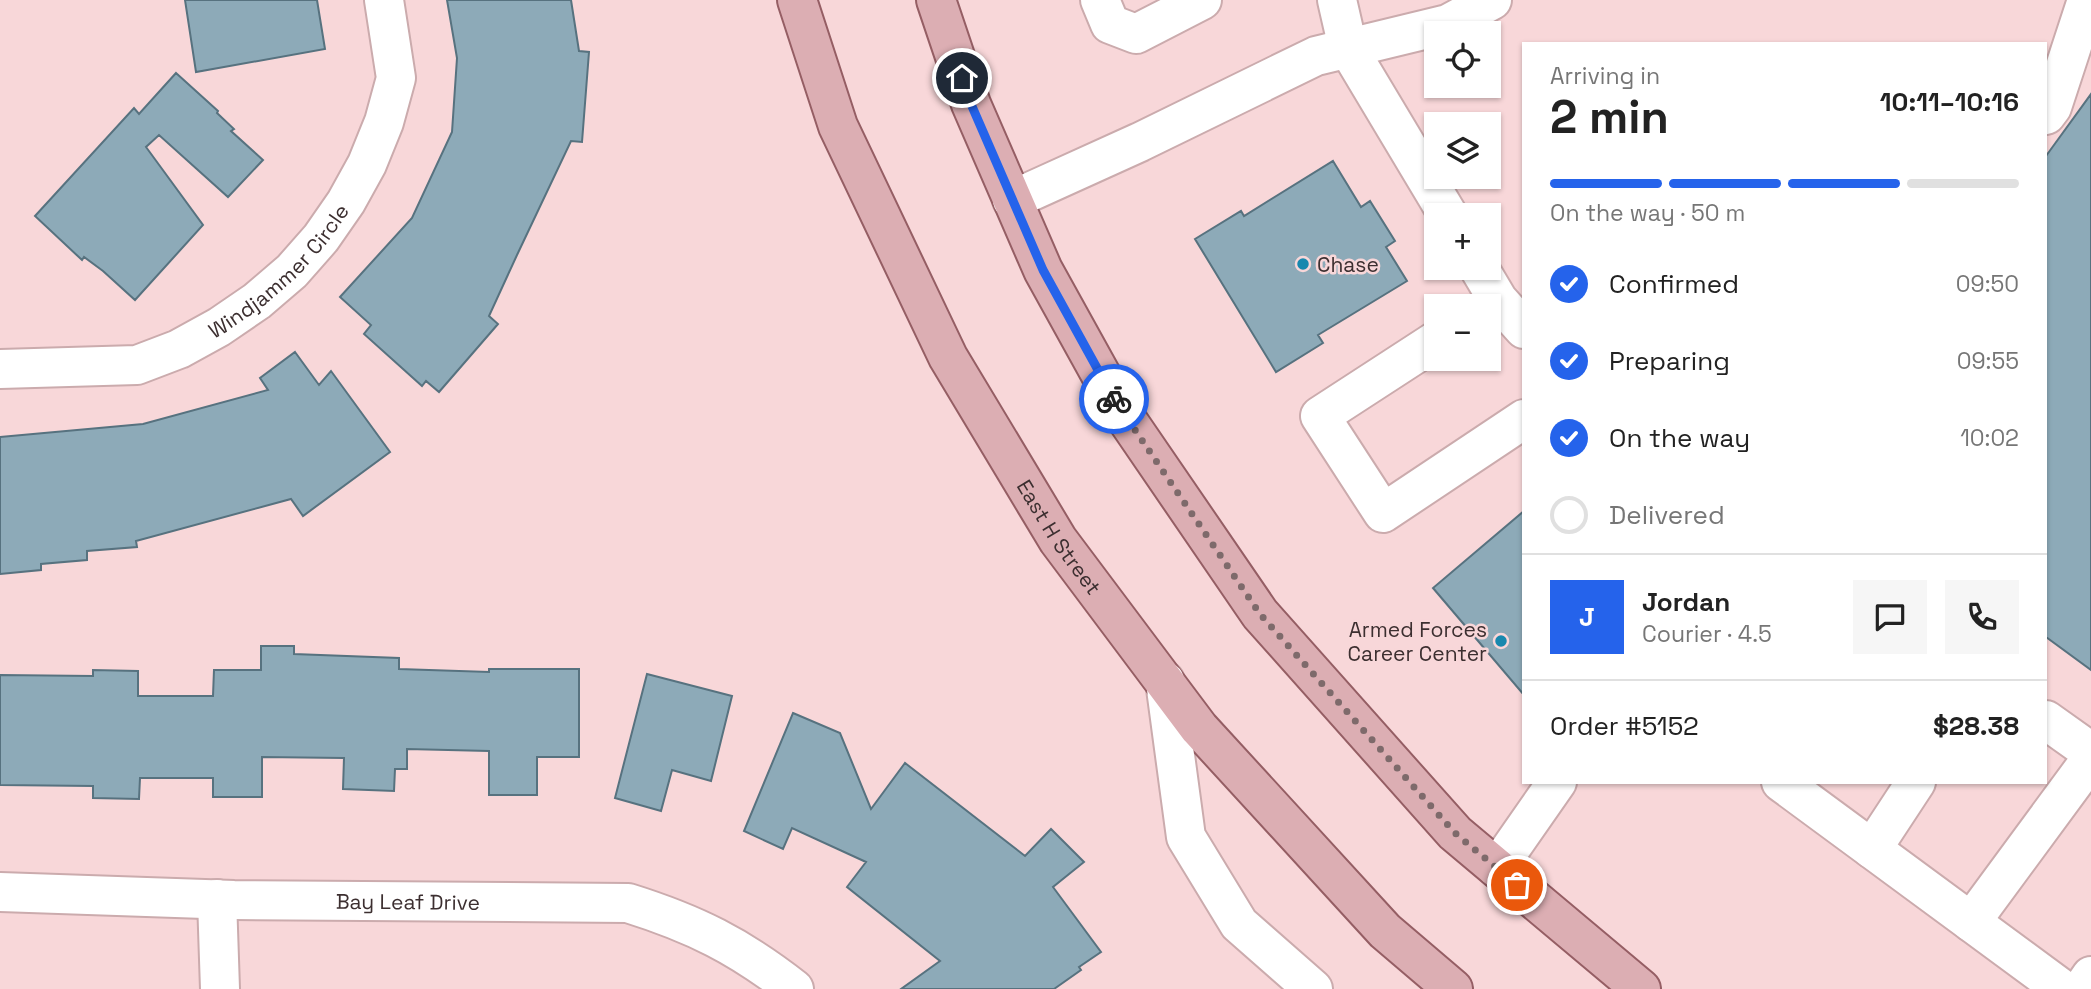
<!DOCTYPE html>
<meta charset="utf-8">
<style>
:root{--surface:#fff;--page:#f6f6f6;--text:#222;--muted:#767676;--line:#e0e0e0;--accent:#2563eb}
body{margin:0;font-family:"Space Grotesk",sans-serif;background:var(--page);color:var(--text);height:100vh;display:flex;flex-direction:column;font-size:26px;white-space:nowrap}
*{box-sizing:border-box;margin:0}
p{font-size:23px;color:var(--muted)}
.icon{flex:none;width:38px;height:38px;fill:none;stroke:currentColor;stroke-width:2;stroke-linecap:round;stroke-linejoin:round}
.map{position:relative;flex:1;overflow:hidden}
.details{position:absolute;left:1522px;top:42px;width:525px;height:742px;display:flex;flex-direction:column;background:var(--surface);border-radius:0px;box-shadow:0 2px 5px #0004}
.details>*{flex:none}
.fabs{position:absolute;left:1424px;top:21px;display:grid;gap:14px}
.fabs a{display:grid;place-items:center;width:77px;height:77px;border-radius:0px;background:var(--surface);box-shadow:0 2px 5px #0004;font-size:35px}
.pin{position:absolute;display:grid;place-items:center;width:60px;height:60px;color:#fff;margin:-30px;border:4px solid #fff;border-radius:50%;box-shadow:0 2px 7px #0007}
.courier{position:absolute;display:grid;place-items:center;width:70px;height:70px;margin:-35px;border:5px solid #2563eb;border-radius:50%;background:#fff;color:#222;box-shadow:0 2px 9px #0007}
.overview em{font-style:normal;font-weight:700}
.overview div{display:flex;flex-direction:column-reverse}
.overview{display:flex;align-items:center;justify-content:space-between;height:119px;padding:0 28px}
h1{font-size:46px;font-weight:700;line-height:52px}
.bar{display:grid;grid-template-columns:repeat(4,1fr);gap:10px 7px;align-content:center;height:84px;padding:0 28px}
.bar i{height:9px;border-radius:5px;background:var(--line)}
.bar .on{background:var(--accent)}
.bar p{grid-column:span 4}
.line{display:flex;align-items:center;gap:18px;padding:0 28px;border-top:2px solid var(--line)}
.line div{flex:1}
.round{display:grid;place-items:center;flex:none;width:74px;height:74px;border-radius:0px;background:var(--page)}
ol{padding:0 28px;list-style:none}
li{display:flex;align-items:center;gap:21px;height:77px}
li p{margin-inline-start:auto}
li .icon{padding:7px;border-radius:50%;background:var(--accent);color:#fff;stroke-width:4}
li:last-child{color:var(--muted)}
li i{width:38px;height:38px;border:4px solid var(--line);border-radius:50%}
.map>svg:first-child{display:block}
.building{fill:#8daab8;stroke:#57727f;stroke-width:2}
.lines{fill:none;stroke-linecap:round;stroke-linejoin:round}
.minor-casing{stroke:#cbabad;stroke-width:42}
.major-casing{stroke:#955e64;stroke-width:42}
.minor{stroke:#fff;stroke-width:38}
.major{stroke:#dcaeb3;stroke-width:38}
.done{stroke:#7e6a6b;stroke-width:7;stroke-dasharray:0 12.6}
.route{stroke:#2563eb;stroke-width:9}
.poi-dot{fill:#1988ae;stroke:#f8d7d9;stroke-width:2.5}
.labels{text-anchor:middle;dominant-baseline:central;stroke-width:5;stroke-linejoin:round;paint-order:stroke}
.poi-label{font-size:21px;fill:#3c2f30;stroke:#f8d7d9;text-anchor:start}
.street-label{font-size:21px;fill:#3c2f30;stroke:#f8d7d9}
</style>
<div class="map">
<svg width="2091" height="989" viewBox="0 0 2091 989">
<rect width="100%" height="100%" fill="#f8d7d9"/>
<path class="building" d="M 185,0 L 317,0 L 325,49 L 196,72 Z
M 447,0 L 571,0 L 579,51 L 589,52 L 582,142 L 571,141 L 517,255 L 489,316 L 498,324 L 439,392 L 426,381 L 422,386 L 364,334 L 371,325 L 340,297 L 412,218 L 452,132 L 457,58 Z
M 176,73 L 218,111 L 217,113 L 234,129 L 231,131 L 263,160 L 228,197 L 159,135 L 146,147 L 203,225 L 135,300 L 103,271 L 84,257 L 82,260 L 35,216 L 134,108 L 139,114 Z
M 2091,94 L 2091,670 L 2046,637 L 2046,156 Z
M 1333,161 L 1361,207 L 1370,201 L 1395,241 L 1386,247 L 1407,281 L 1318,335 L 1323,343 L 1276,372 L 1195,239 L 1241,211 L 1244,216 Z
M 295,352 L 319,385 L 331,371 L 390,452 L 303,516 L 291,499 L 136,541 L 137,547 L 87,551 L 87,560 L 41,564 L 41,570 L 0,574 L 0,437 L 143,424 L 268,390 L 260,378 Z
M 1524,511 L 1524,695 L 1433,588 Z
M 261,646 L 294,646 L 294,654 L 399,658 L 399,669 L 489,672 L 489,669 L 579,669 L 579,757 L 537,757 L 537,795 L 489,795 L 489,751 L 407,749 L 407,769 L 395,769 L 394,791 L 343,789 L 344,758 L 262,757 L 262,797 L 213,797 L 213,778 L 140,778 L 139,799 L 93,798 L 93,786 L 0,785 L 0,675 L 93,676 L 93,670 L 138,671 L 138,696 L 213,696 L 214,670 L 261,670 Z
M 647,674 L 732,696 L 711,781 L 672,770 L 661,811 L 615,798 Z
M 793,713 L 840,733 L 871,809 L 905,763 L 1025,856 L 1051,829 L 1084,862 L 1053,887 L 1101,952 L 1079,967 L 1081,970 L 1054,989 L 901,989 L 940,961 L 847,887 L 866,862 L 792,828 L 783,849 L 744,831 Z"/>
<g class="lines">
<g class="minor-casing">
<g id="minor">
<path d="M 1100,0 L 1110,24 L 1136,34 L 1202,0"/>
<path d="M 1337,0 L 1348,48 L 1448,215"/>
<path d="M 2046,115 L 2052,107 L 2087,0"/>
<path d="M 1012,200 L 1140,142 L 1316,56 L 1448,24 L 1492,0"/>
<path d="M 1479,268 L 1498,300 L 1524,329"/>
<path d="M 1437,340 L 1320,416 L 1383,513 L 1524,419"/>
<path id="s1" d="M 0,369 L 137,365 L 179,349 L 219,327 L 257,301 L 292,271 L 321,238 L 346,202 L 367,164 L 384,122 L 396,78 L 384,0"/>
<path d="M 1165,681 L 1186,837 L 1239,924 L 1313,989"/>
<path d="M 2046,720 L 2091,752"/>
<path d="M 1781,782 L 2062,989"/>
<path d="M 1872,849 L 1916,782"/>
<path d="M 1497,868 L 1557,782"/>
<path id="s2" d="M 0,892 L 234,900 L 628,903 C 695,924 739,946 794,989"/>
<path d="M 217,899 L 220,989"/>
<path d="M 1971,922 L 2091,759"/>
<path d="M 2082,989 L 2091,976"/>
</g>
</g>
<g class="major-casing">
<g id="major">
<path id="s3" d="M 797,0 L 838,126 L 948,357 L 1058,540 L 1199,728 L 1385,931 L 1453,989"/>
<path d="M 936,0 L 971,104 L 1043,270 L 1121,411 L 1260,614 L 1455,833 L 1641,989"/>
</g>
</g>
<use href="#minor" class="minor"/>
<use href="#major" class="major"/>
</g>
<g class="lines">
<path class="done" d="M 1114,399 L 1260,614 L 1455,833 L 1517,885"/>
<path class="route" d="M 962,78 L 971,104 L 1043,270 L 1114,399"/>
</g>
<g class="poi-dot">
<circle cx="1303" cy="264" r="7"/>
<circle cx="1501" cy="641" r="7"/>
</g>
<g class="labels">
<g class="poi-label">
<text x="1317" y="264">Chase</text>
<text x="1487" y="629" text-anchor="end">Armed Forces<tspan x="1487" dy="24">Career Center</tspan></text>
</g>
<g class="street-label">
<text stroke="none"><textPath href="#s1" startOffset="310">Windjammer Circle</textPath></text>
<text stroke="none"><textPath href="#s3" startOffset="600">East H Street</textPath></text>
<text stroke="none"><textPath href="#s2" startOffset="408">Bay Leaf Drive</textPath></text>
</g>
</g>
</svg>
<div class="fabs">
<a><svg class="icon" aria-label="locate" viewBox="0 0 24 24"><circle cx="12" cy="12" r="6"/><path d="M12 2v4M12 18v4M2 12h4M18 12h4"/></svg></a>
<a><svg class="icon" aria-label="layers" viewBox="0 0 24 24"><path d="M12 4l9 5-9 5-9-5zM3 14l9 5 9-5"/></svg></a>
<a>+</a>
<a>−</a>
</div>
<div class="pin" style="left:1517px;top:885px;background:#ea580c"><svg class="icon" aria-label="bag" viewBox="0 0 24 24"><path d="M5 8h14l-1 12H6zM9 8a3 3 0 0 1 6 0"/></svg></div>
<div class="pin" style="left:962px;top:78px;background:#1f2937"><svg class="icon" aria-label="home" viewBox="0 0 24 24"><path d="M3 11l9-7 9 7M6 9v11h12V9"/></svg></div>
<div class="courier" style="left:1114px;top:399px"><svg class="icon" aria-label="bike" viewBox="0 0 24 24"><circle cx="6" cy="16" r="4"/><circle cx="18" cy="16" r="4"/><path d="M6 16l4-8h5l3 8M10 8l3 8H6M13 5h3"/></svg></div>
<section class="details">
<div class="overview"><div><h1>2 min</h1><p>Arriving in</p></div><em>10:11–10:16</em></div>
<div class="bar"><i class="on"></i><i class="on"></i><i class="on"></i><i></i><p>On the way · 50 m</p></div>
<ol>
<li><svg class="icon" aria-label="check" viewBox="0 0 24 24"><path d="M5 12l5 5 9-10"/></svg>Confirmed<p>09:50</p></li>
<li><svg class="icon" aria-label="check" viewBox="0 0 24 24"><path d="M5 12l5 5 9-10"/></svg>Preparing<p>09:55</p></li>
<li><svg class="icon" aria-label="check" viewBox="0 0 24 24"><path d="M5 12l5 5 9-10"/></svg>On the way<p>10:02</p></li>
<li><i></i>Delivered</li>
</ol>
<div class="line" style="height:126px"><b class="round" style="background:var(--accent);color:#fff">J</b><div><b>Jordan</b><p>Courier · 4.5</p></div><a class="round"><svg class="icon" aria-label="chat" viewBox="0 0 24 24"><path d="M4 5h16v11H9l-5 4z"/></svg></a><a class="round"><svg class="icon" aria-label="phone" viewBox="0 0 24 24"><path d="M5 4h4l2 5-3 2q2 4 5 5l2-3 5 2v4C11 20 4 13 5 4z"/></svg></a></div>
<div class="line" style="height:91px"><div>Order #5152</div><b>$28.38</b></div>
</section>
</div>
